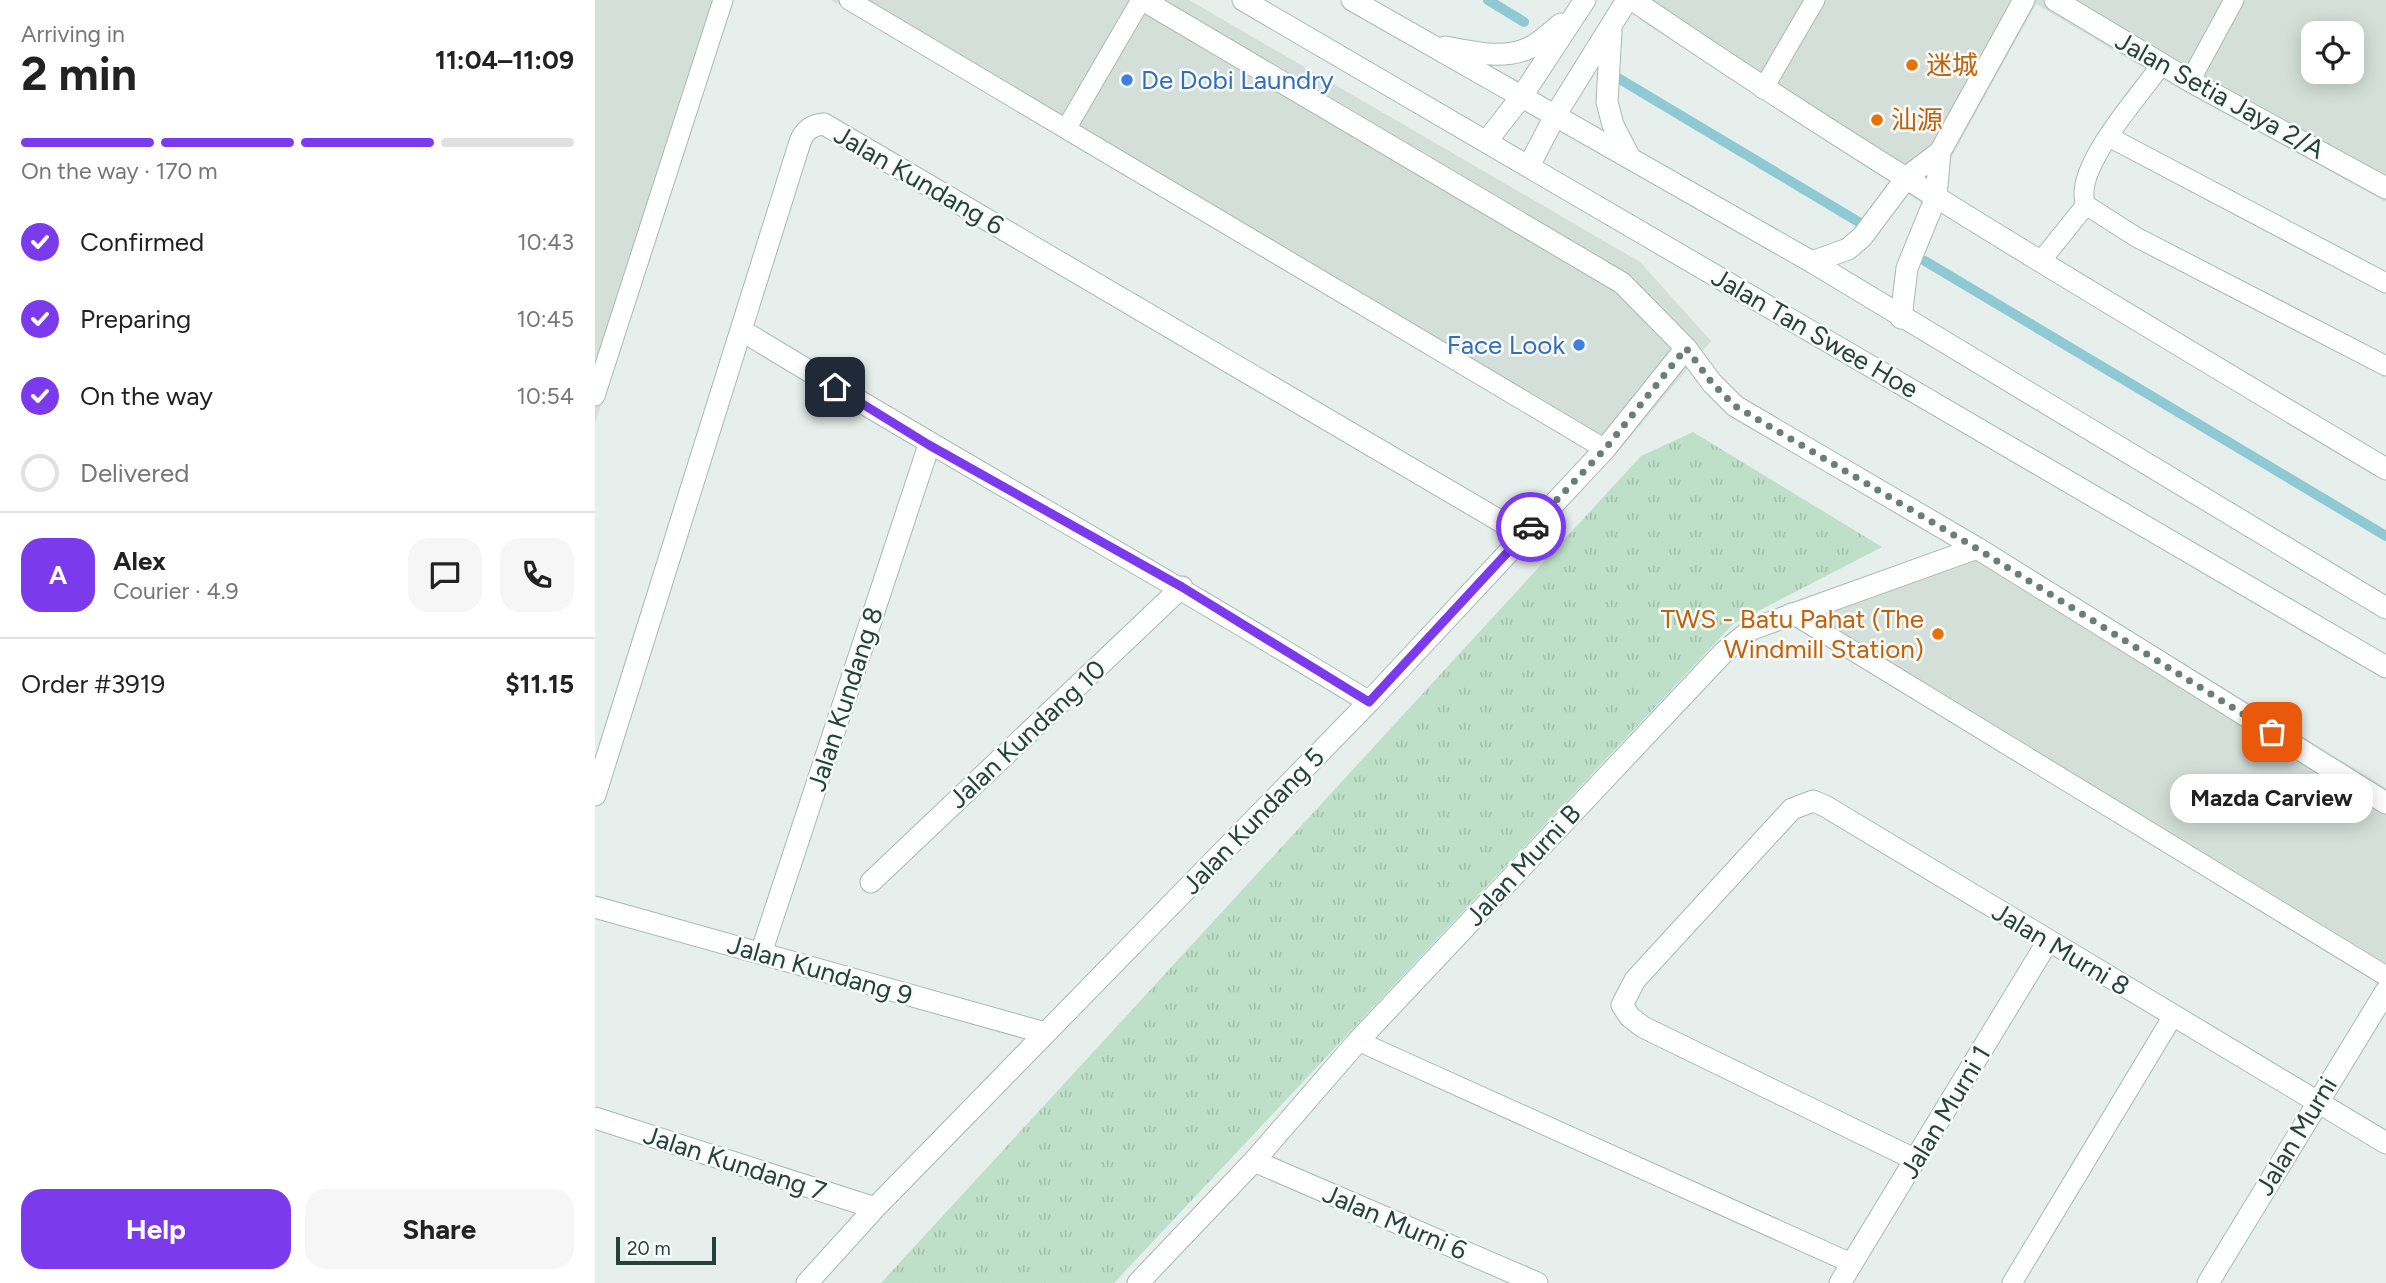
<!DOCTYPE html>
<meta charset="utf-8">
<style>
:root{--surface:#fff;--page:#f6f6f6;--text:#222;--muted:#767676;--line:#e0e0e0;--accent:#7c3aed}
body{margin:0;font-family:Figtree,"Noto Sans SC",sans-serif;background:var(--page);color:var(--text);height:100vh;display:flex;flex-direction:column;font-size:26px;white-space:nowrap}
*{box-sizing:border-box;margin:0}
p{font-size:23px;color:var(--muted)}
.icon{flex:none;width:38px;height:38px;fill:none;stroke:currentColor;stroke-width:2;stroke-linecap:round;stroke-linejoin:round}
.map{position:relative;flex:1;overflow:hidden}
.details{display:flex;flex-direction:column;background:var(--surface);width:595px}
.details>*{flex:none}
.fabs{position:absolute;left:1706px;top:21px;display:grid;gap:14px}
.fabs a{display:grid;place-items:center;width:63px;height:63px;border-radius:14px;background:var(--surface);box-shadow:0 4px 18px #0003;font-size:35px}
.scale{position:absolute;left:21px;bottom:18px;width:100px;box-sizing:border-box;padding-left:7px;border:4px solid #24423a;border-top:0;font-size:19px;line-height:24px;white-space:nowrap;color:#24423a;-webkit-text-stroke:5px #f7fbf9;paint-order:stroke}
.pin{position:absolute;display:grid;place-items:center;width:60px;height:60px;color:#fff;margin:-30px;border-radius:14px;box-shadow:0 4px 10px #0006}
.courier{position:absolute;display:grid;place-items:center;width:70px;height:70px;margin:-35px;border:5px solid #7c3aed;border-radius:50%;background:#fff;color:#222;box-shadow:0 2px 9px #0007}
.bubble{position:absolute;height:49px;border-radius:21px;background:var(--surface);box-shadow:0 4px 18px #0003;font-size:23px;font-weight:700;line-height:49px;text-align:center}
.headline em{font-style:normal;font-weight:700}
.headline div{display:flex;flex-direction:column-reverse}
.headline{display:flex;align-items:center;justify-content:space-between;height:119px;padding:0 21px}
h1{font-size:46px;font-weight:700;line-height:52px}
.bar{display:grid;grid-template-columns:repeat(4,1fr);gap:10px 7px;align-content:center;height:84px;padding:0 21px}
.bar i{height:9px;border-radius:5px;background:var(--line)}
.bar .selected{background:var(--accent)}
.bar p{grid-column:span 4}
.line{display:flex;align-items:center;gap:18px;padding:0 21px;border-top:2px solid var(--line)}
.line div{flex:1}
.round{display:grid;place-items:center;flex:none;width:74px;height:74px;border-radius:21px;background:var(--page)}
ol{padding:0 21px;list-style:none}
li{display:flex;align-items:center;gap:21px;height:77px}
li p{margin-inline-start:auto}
li .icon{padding:7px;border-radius:50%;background:var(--accent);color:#fff;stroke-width:4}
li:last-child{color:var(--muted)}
li i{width:38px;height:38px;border:4px solid var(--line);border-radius:50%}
.primary-button{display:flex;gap:14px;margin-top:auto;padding:14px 21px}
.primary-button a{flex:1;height:80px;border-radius:21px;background:var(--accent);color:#fff;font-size:28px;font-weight:700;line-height:80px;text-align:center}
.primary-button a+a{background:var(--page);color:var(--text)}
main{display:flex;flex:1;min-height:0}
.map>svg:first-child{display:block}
.built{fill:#d4dfda;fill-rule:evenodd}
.grass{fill:url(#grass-tufts)}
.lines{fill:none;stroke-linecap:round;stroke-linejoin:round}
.stream{stroke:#8ec9d4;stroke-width:10}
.lane-casing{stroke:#a8b8b2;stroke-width:21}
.street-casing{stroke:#a8b8b2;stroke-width:23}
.secondary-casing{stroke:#a4bbb3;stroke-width:23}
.lane{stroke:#fff;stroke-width:19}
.street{stroke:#fff;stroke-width:21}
.secondary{stroke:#fff;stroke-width:21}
.done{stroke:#687f78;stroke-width:7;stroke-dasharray:0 12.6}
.route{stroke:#7c3aed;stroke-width:9}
.food-dot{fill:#e8710a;stroke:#f7fbf9;stroke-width:2.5}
.shop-dot{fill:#3f7fe0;stroke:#f7fbf9;stroke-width:2.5}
.labels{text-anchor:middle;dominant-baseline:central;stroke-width:5;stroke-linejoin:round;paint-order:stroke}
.food-label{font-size:26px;fill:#c56008;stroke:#f7fbf9;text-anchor:start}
.shop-label{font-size:26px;fill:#366cbe;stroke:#f7fbf9;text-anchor:start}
.street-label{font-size:26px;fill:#24423a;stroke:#f7fbf9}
</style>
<main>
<section class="details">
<div class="headline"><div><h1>2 min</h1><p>Arriving in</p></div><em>11:04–11:09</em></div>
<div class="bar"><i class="selected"></i><i class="selected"></i><i class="selected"></i><i></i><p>On the way · 170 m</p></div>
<ol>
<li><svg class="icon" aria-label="check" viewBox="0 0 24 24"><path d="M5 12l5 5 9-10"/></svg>Confirmed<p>10:43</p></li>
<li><svg class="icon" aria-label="check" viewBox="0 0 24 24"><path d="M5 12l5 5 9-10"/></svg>Preparing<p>10:45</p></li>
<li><svg class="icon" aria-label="check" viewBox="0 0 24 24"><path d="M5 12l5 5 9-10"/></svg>On the way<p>10:54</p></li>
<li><i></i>Delivered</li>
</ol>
<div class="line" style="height:126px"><b class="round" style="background:var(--accent);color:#fff">A</b><div><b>Alex</b><p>Courier · 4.9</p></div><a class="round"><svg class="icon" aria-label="chat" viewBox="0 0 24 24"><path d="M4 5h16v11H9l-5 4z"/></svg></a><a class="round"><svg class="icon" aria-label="phone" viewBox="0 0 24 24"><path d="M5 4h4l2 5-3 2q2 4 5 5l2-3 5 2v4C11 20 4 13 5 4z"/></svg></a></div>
<div class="line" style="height:91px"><div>Order #3919</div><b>$11.15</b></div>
<div class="primary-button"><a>Help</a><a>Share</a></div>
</section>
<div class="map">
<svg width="1791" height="1283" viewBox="0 0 1791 1283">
<defs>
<pattern id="grass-tufts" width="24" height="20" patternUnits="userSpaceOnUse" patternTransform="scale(1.75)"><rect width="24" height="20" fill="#bfe0c8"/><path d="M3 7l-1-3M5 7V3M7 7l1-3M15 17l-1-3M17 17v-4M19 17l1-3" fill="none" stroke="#a4c1ad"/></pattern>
</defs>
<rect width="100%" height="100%" fill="#e6efeb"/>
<path class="built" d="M 0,0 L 137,0 L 0,423 Z
M 236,0 L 594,0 L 1045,262 L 1116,341 L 1015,461 Z
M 1054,0 L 1791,0 L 1791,202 L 1586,90 L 1441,4 L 1330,205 L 1044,19 ZM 1718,33 L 1757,33 L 1757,72 L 1718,72 Z
M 1382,536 L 1791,788 L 1791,985 L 1198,624 L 1182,607 Z"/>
<path class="grass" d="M 1098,432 L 1287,547 L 1138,624 L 519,1283 L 286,1283 L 1046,456 Z"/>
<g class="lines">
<path class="stream" d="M 893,0 L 929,22
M 1023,78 L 1272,227
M 1330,261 L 1791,536"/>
<g class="lane-casing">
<path id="lane" d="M 254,0 L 1010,449
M 1567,64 C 1546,94 1476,170 1491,205 L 1541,237 L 1791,366
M 1595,81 L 1639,0
M 1168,89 L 1220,0
M 471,129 L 546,0
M 1514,137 L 1791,283
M 1445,262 L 1491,205
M 0,396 L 128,0
M 1196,613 L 1791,976
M 763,1041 L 1258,1264
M 1417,1283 L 1578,1016"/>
</g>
<g class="street-casing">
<path id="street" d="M 548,0 L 1027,283 L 1091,348 L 1117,383 L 1140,406 L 1382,548 L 1791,803
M 1038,0 C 1282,167 1537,317 1791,469
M 1460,0 L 1595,81 L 1791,188
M 1217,262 L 1253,249 L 1267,237 L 1312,177 L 1345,152 L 1429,0
M 1306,318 L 1312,268 L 1341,197 L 1345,152
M 146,330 C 354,457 567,575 774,702
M 0,795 L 205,142 C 209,131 216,125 229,124 L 929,535
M 276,882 L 587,587
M 0,907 L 450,1033
M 166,953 L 334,445
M 0,1118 L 280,1208
M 1321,1160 L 1048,1027 L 1035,1017 L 1027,1005 L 1040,980 L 1197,809 L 1218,801 L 1230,806 L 1791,1143
M 659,1161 L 942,1283
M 212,1283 L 280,1208 L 774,702 L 1010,449 L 1091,348
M 543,1283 L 659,1161 L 763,1041 L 1129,652 L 1157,629 L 1382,548
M 1245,1283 L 1453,941"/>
</g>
<g class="secondary-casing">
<path id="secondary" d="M 648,0 L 1791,667
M 757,0 L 1217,262 L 1791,608
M 1016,31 L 1012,102 L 1018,125 L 1035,158
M 850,47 C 876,52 908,60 934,48 C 945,43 956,32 966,24
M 891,142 L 927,96 L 990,0
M 934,166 L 961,114 L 1032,0
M 1613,1283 L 1791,991"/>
</g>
<use href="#lane" class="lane"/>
<use href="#street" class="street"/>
<use href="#secondary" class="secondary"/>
</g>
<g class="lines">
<path class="done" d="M 936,527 L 1010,449 L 1091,348 L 1117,383 L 1140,406 L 1381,548 L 1677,732"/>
<path class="route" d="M 240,387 L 334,445 L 587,587 L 774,702 L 936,527"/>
</g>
<g class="food-dot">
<circle cx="1317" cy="65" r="7"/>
<circle cx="1282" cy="120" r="7"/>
<circle cx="1343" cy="634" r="7"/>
</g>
<g class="shop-dot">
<circle cx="532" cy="80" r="7"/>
<circle cx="984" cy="345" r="7"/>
</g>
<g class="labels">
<g class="food-label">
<text x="1331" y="65">迷城</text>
<text x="1296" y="120">汕源</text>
<text x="1329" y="619" text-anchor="end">TWS - Batu Pahat (The<tspan x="1329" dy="30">Windmill Station)</tspan></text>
</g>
<g class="shop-label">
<text x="546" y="80">De Dobi Laundry</text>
<text x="970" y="345" text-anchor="end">Face Look</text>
</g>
<g class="street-label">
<text transform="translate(1625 95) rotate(29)">Jalan Setia Jaya 2/A</text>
<text transform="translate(324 180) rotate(30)">Jalan Kundang 6</text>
<text transform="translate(1220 333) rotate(30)">Jalan Tan Swee Hoe</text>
<text transform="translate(250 699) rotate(-72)">Jalan Kundang 8</text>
<text transform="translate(432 734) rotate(-43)">Jalan Kundang 10</text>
<text transform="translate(658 821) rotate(-46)">Jalan Kundang 5</text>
<text transform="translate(928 865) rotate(-47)">Jalan Murni B</text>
<text transform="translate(1466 949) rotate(31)">Jalan Murni 8</text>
<text transform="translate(225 970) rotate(16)">Jalan Kundang 9</text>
<text transform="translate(1350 1112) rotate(-59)">Jalan Murni 1</text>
<text transform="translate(1701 1136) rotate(-59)">Jalan Murni</text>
<text transform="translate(140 1163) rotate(18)">Jalan Kundang 7</text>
<text transform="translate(800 1222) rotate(23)">Jalan Murni 6</text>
</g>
</g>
</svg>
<div class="fabs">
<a><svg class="icon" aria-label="locate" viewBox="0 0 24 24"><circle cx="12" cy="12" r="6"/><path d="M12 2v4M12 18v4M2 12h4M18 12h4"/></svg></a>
</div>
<div class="scale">20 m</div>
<div class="pin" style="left:1677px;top:732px;background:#ea580c"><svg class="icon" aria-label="bag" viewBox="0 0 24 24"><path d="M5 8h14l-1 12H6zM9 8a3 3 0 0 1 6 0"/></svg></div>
<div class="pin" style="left:240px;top:387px;background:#1f2937"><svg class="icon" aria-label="home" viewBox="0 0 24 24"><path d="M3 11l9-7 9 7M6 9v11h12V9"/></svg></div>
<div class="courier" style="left:936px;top:527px"><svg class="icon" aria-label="car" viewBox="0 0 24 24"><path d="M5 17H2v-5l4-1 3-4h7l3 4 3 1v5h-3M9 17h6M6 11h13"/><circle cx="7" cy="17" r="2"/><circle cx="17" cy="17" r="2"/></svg></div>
<div class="bubble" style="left:1575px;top:774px;width:203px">Mazda Carview</div>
</div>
</main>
